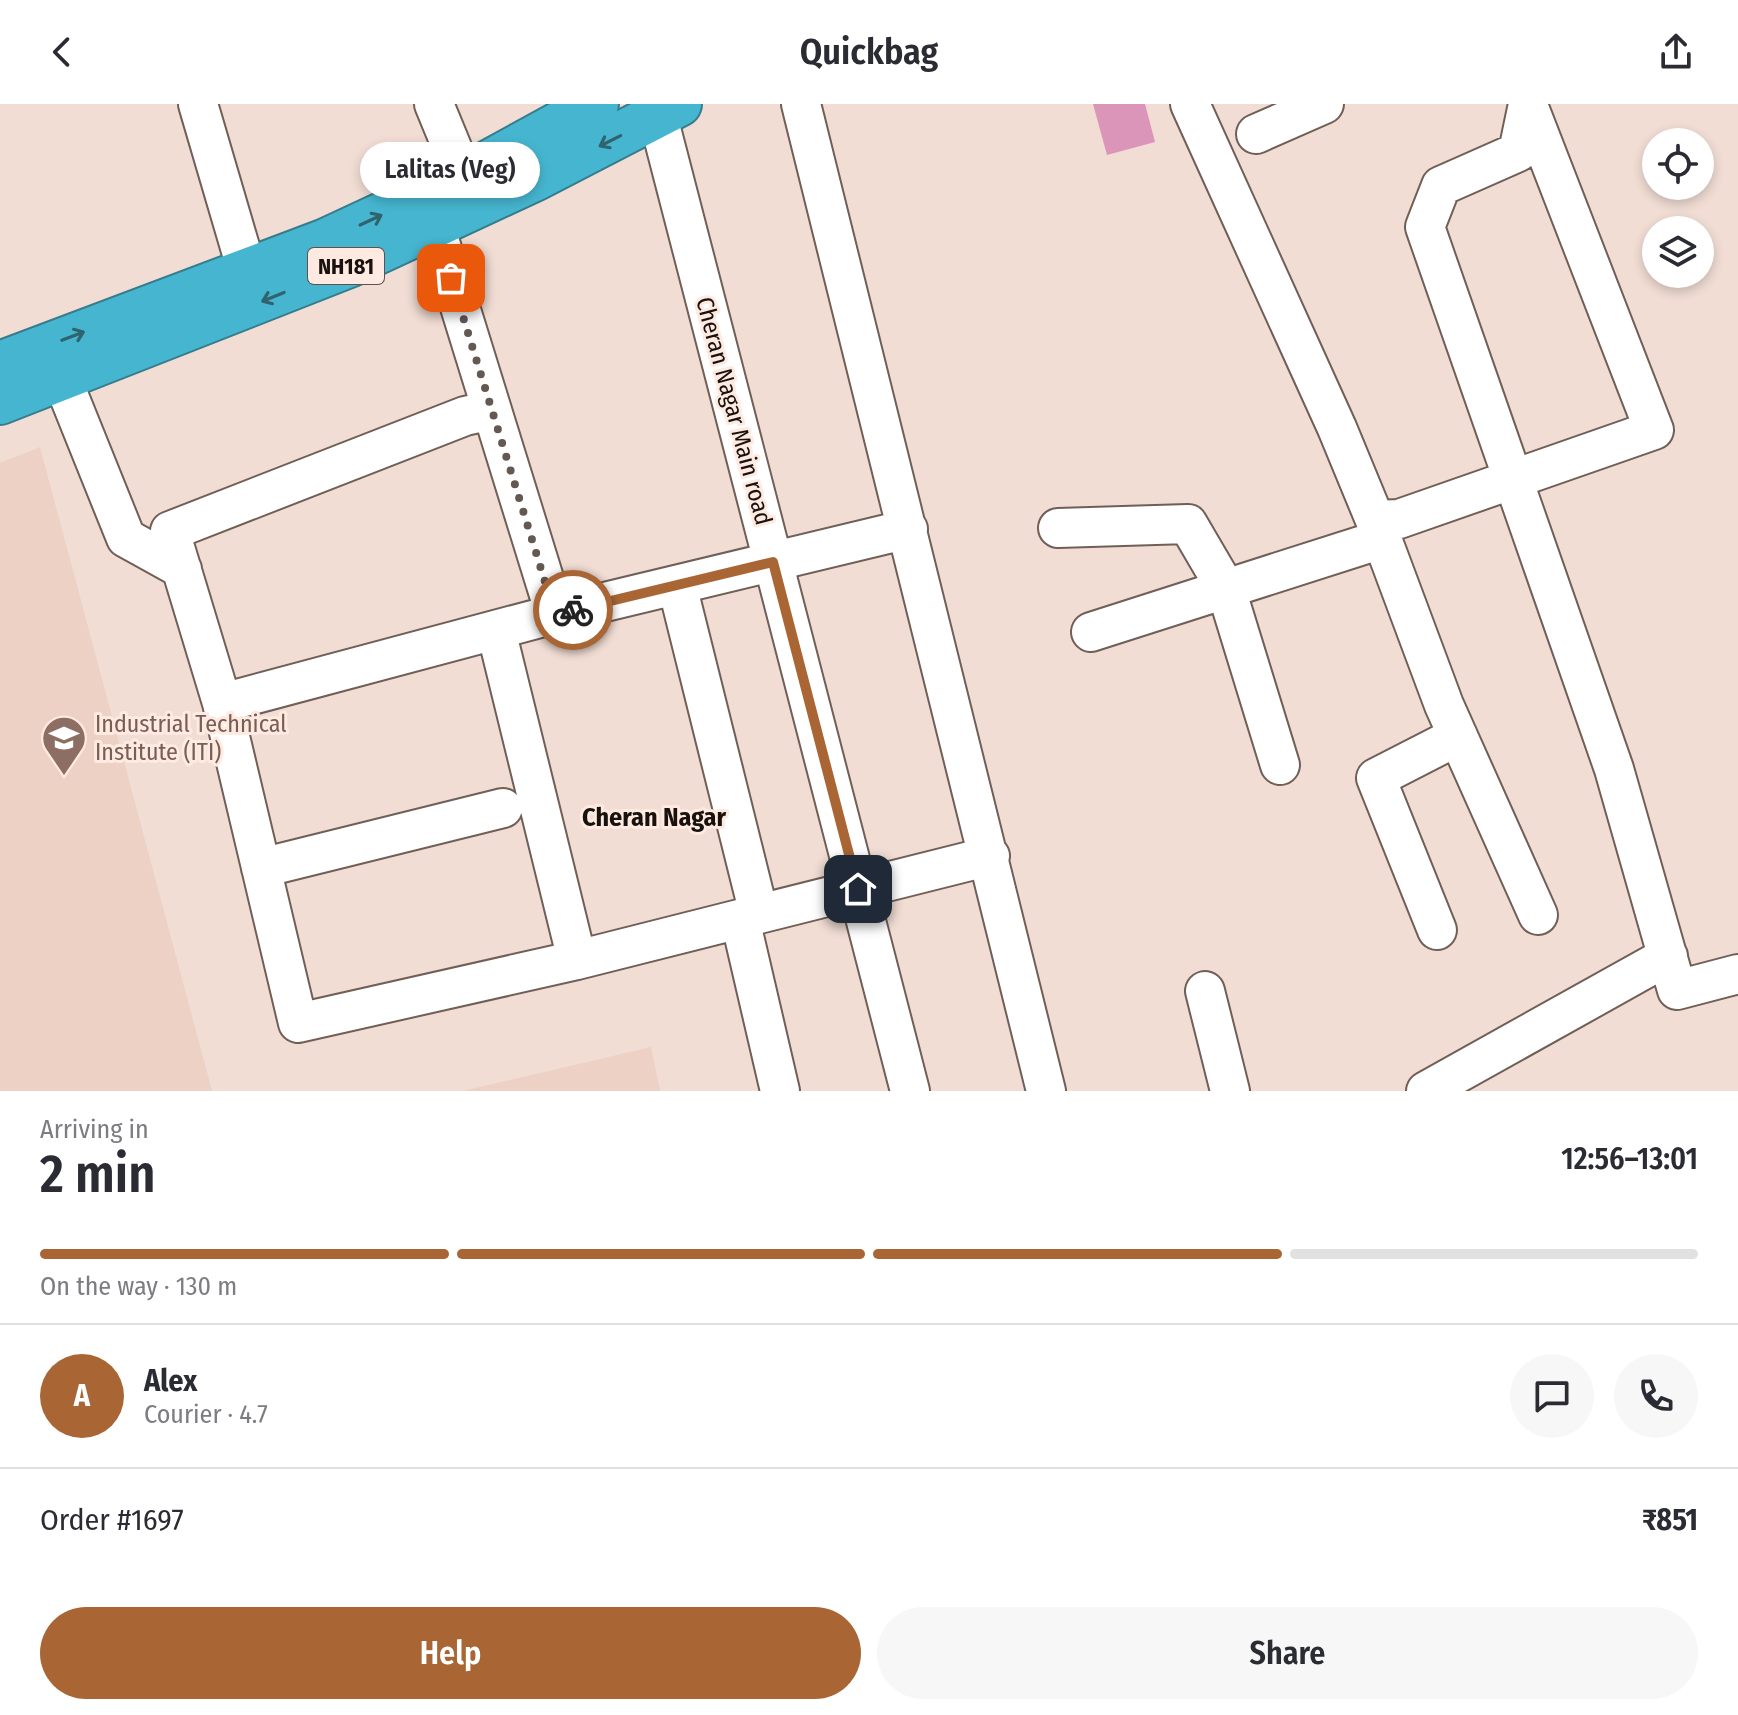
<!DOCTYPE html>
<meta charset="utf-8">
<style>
:root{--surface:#fff;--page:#f7f7f7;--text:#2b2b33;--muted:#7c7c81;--line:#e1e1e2;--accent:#a96634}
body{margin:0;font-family:"Fira Sans Condensed",sans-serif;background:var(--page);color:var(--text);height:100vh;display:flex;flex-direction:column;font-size:30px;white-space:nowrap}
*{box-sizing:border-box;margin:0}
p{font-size:26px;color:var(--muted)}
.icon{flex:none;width:44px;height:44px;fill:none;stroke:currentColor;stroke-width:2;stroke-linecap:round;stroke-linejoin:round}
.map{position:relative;height:987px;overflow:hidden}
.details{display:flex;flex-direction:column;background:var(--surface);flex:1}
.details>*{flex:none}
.controls{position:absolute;left:1642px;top:24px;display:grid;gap:16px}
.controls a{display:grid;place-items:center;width:72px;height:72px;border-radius:50%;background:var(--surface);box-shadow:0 4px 12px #0003;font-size:40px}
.pin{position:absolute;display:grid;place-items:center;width:68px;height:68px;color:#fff;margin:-34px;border-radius:16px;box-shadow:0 4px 12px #0006}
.courier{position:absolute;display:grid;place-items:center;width:80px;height:80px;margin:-40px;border:6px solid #a96634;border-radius:50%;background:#fff;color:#222;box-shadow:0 2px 10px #0007}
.bubble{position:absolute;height:56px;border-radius:28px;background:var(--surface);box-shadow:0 4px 12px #0003;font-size:26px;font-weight:600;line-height:56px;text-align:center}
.overview em{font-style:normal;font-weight:600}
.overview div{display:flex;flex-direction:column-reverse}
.overview{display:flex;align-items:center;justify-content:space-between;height:136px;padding:0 40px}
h1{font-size:52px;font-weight:600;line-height:60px}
.bar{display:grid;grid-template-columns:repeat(4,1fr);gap:12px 8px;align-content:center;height:96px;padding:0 40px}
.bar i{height:10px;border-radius:6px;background:var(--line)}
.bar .active{background:var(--accent)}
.bar p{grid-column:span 4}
.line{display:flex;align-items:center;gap:20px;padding:0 40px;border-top:2px solid var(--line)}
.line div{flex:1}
.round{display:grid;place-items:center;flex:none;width:84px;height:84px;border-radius:42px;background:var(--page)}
.primary-button{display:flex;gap:16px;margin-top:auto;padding:16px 40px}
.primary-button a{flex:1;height:92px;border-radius:48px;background:var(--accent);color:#fff;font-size:32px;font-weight:600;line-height:92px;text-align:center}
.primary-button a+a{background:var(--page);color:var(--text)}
header{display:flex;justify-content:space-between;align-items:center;height:104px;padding:0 40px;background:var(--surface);font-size:36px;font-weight:600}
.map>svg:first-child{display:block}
.built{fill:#edd1c5}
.building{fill:#db95b9}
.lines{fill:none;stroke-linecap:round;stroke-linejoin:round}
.minor-casing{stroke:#705f57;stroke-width:42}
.highway-casing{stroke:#367c8c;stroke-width:48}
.minor{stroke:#fff;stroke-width:38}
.highway{stroke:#46b6d0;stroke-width:44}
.oneway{stroke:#2f646f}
.done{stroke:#645853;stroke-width:8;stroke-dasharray:0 14.4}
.route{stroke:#a96634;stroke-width:10}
.labels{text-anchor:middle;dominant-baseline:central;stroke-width:6;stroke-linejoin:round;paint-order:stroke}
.shield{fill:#feeae1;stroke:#5d524d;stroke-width:2}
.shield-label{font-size:22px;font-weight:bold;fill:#18110e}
.street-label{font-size:24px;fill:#18110e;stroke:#feeae1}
.education-label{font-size:24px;fill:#785e54;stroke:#feeae1;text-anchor:start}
.neighbourhood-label{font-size:26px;font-weight:bold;fill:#18110e;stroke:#feeae1}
</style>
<header><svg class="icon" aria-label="back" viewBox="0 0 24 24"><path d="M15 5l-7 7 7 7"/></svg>Quickbag<svg class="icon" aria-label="share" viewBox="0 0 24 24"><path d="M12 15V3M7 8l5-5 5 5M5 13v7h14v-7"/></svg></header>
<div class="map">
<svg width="1738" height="987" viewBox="0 0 1738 987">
<rect width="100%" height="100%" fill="#f1ddd4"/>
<path class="built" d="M 40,343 L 212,987 L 0,987 L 0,359 Z
M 651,943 L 660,987 L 463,987 Z"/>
<path class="building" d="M 1093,0 L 1145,0 L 1155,38 L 1107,51 Z"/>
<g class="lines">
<g class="minor-casing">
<path id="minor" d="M 198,0 L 247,167
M 434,0 L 464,73
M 651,0 L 658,13 L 910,987
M 801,0 L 1046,987
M 1190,0 L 1337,324 L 1375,416 L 1399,415 L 1654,326 L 1528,1
M 1528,0 L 1518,48 L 1441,82 L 1425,123 L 1614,665 L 1677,886 L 1738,870
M 1256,30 L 1324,0
M 435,122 L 555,510 L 222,599 L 298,919 L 577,856 L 496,526
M 62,275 L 126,434 L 182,465
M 1375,416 L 1444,601 L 1538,811
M 1058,424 L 1188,420 L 1226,485 L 1280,661
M 677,481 L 759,810 L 990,752
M 555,510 L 908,425
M 1091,528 L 1382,435
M 222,599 L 170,427 L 465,312 L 492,306
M 261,764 L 503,704
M 740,815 L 780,987
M 1437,826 L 1376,674 L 1458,632
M 577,856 L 759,810
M 1205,887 L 1230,987
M 1426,987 L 1668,852"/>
</g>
<g class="highway-casing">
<path id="highway" d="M 0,260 L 326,137 L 457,76 L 596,0
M 0,298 L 349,161 L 536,74 L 679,0"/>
</g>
<use href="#minor" class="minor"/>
<use href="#highway" class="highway"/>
</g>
<defs><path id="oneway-shaft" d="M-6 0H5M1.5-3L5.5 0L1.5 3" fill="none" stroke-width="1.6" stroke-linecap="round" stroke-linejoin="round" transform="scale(2)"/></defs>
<g class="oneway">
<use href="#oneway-shaft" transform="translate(610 37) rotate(153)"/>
<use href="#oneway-shaft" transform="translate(371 116) rotate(-25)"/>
<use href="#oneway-shaft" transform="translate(273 193) rotate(158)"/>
<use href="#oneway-shaft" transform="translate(73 232) rotate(-21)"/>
</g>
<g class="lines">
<path class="done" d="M 451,174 L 555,510 L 573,506"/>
<path class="route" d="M 573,506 L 773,458 L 858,785"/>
</g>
<defs>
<g id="university-pin" transform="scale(2.3)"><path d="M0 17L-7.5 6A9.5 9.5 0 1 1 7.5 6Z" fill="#8d6e63" stroke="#feeae1"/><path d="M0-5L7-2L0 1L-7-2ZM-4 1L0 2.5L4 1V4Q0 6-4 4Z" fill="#fff"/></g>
</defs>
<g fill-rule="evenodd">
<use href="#university-pin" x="64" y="634"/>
</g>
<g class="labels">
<rect class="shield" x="308" y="144" width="76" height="36" rx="6"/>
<g class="shield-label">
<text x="346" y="162">NH181</text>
</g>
<g class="street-label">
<text transform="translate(734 307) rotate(75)">Cheran Nagar Main road</text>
</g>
<g class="education-label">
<text x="95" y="620">Industrial Technical<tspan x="95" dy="28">Institute (ITI)</tspan></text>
</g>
<g class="neighbourhood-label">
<text x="654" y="713">Cheran Nagar</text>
</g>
</g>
</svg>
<div class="controls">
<a><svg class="icon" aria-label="locate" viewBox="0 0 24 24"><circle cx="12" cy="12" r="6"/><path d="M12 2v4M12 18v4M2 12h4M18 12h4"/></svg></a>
<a><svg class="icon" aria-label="layers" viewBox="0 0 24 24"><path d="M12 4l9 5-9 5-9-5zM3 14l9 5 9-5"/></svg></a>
</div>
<div class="pin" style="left:451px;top:174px;background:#ea580c"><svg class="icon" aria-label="bag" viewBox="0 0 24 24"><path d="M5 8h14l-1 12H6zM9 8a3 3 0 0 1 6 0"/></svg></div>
<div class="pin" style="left:858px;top:785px;background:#1f2937"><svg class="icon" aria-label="home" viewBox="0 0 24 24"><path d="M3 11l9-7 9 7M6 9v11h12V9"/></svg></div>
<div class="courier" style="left:573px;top:506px"><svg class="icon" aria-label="bike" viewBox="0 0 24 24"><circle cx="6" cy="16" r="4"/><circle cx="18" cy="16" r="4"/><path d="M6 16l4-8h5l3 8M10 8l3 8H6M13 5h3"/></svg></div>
<div class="bubble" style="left:360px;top:38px;width:180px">Lalitas (Veg)</div>
</div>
<section class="details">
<div class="overview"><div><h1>2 min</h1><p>Arriving in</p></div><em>12:56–13:01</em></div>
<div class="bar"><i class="active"></i><i class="active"></i><i class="active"></i><i></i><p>On the way · 130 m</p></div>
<div class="line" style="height:144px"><b class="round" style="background:var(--accent);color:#fff">A</b><div><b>Alex</b><p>Courier · 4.7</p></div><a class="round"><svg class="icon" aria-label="chat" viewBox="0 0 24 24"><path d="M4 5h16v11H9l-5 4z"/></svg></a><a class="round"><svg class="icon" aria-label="phone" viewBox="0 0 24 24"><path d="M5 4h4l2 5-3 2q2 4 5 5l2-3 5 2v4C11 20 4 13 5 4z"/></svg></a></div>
<div class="line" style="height:104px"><div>Order #1697</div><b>₹851</b></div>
<div class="primary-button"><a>Help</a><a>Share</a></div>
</section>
